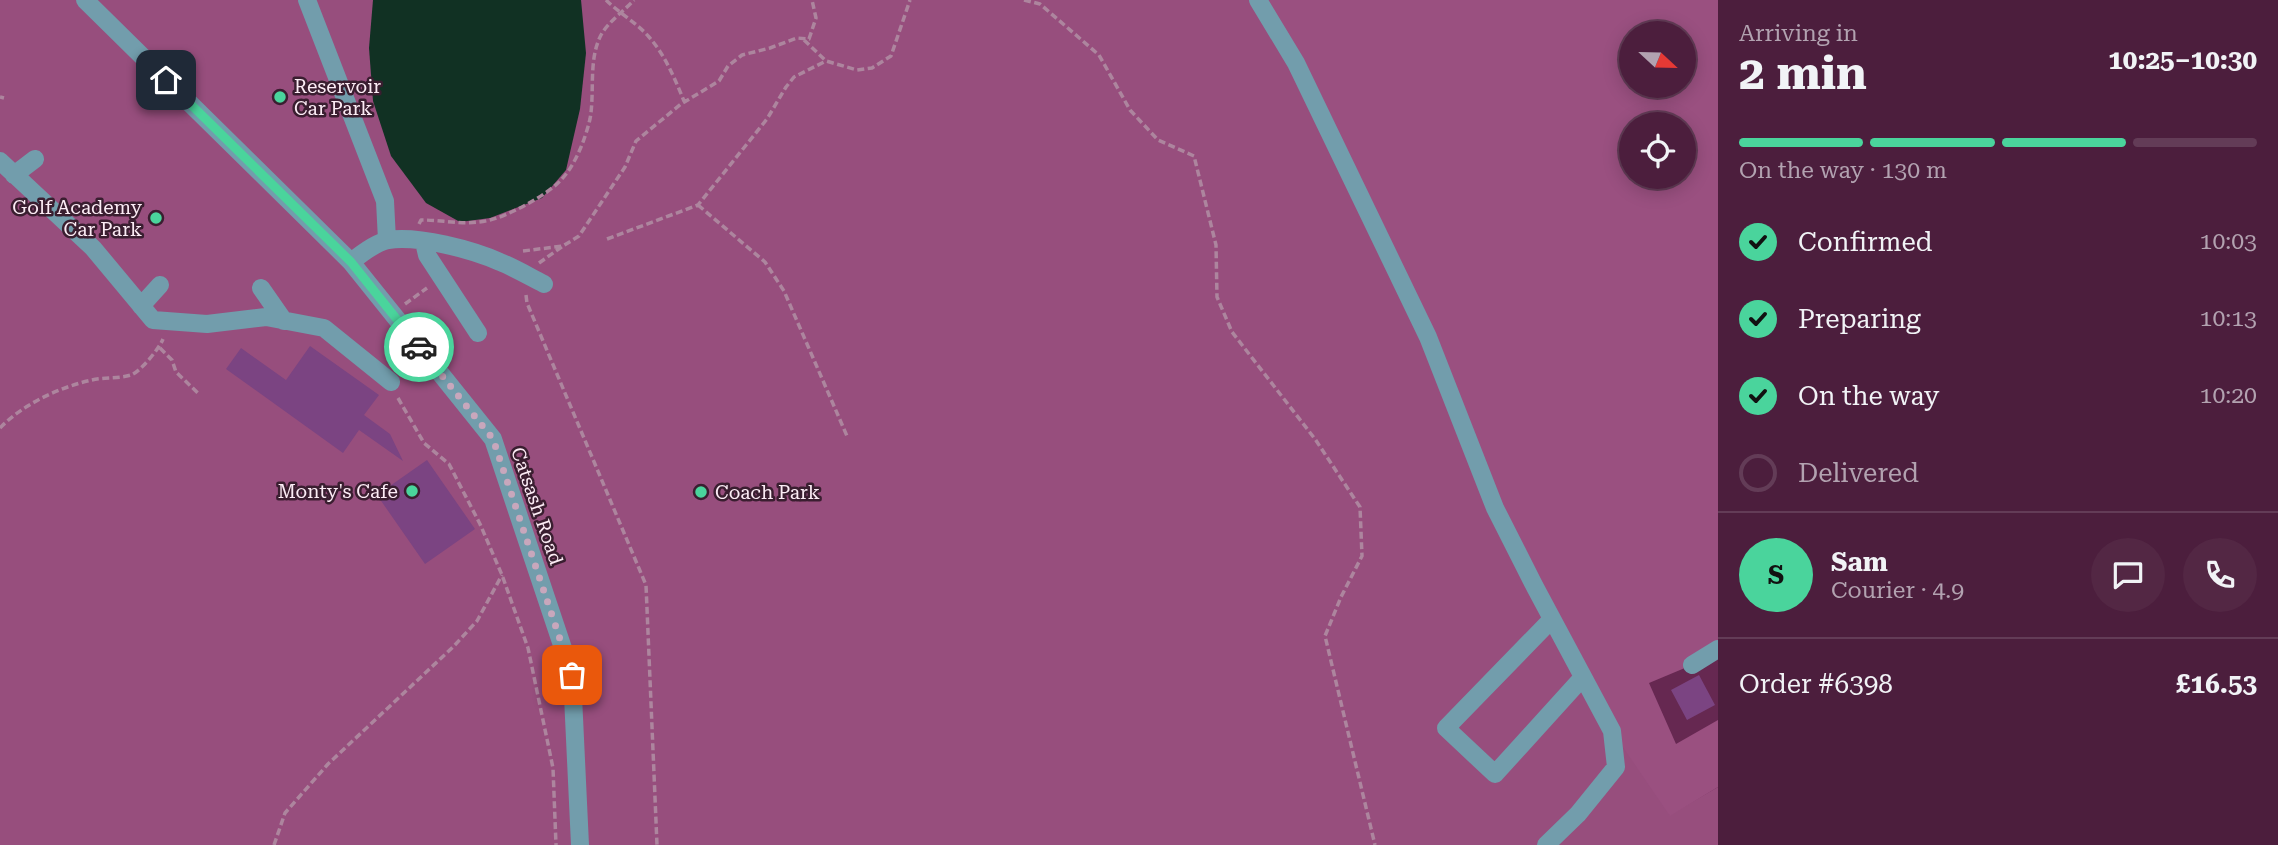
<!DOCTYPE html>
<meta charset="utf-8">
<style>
:root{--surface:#4c1e3d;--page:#532744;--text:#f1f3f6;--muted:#b2a2b0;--line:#633c57;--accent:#4ad49c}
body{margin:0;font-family:"Roboto Serif",serif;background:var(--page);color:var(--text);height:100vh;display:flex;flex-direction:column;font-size:26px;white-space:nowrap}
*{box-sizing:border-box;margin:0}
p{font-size:23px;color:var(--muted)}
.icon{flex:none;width:38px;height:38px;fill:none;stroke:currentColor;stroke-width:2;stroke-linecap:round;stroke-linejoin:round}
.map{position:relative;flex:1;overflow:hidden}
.details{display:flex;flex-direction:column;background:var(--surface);width:560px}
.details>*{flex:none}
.needle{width:46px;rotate:112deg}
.controls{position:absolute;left:1619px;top:21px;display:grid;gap:14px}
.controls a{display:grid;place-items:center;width:77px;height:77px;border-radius:50%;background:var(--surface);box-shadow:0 4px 18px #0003,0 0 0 2px var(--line);font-size:35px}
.pin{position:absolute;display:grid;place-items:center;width:60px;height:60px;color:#fff;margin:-30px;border-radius:14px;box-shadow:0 4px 10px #0006}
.courier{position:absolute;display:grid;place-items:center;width:70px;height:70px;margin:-35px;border:5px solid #4ad49c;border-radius:50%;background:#fff;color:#222;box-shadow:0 2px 9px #0007}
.summary em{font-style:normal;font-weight:700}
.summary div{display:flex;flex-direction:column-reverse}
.summary{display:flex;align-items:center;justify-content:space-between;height:119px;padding:0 21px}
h1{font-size:46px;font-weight:700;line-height:52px}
.bar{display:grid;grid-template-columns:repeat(4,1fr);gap:10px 7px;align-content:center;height:84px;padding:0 21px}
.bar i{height:9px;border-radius:5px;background:var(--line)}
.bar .active{background:var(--accent)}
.bar p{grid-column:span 4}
.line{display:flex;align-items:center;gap:18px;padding:0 21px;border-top:2px solid var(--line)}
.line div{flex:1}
.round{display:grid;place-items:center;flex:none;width:74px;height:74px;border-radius:37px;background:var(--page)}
ol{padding:0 21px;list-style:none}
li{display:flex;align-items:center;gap:21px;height:77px}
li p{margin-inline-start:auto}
li .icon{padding:7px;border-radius:50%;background:var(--accent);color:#111;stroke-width:4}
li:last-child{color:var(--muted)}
li i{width:38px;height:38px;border:4px solid var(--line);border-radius:50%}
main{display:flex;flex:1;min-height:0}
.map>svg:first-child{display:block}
.green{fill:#974e7d}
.forest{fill:#9a5080;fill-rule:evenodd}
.water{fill:#113123}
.building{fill:#7b4482}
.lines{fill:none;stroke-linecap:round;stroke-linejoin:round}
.path{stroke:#ad859e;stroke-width:3.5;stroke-dasharray:7 3.5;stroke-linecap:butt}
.minor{stroke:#729dac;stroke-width:18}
.done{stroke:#c8a7bc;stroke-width:7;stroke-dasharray:0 12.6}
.route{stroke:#4ad49c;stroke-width:9}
.poi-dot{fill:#4ad49c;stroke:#3a1e30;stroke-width:2.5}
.labels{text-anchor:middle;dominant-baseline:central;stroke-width:5;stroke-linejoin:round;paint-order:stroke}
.poi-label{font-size:19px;fill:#fcecf5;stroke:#3a1e30;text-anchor:start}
.street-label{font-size:19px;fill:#fcecf5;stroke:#3a1e30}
</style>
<main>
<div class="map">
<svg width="1718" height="845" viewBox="0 0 1718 845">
<rect width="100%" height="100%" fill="#662851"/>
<path class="green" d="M 0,0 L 1258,0 L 1670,815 L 1718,787 L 1718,845 L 0,845 Z"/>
<path class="forest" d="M 1258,0 L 1718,0 L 1718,649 L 1692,665 L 1649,683 L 1676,744 L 1718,720 L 1718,787 L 1670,816 L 1612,731 L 1535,587 L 1428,337 ZM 1631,33 L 1684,33 L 1684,86 L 1631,86 ZM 1631,124 L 1684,124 L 1684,177 L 1631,177 Z"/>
<path class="water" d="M 373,0 L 581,0 L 586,53 L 580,109 L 566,170 L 542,198 L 490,218 L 460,222 L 426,203 L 391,156 L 373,101 L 369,48 Z"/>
<path class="building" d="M 310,346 L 379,395 L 364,415 L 390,434 L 403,461 L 359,430 L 343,453 L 226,369 L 241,348 L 286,380 Z
M 427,460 L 475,529 L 425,564 L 377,495 Z
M 1699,675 L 1715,705 L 1687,720 L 1671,690 Z"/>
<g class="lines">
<path class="path" d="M 606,0 C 619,13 637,23 649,37 C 665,55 675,79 684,101
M 1024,0 L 1040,4 L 1099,55 L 1130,110 L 1158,140 L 1194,156 L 1216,245 L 1217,297 L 1232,332 L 1315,439 L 1360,507 L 1362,556 L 1341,597 L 1325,636 L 1375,845
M 804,40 L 826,61 L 857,70 L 872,68 L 891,56 L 910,0
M 0,97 L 4,98
M 698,205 L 765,262 L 784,291 L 847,436
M 419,224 L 421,220 C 444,220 467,226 490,220 C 508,216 547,195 560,181 C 575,166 585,140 590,119 C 595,92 588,60 601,35 C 608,22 624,11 634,0
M 607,239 L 698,205 L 767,119 L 786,87 L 794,77 L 826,61
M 523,251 L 563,246 L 579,236 L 625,167 L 636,141 L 681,104 L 719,81 L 728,66 L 742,55 L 770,48 L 797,38 L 809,39 L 816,18 L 812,0
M 539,263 L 563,246
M 526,295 L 527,303 L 646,585 L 657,845
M 405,304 L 427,288
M 160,348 L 172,360 L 176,372 L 200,395
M 398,398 L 424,443 L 449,464 L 480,524 L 502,575 L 528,648 L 553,768 L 556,845
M 0,428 C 23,404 60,387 92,380 C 104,377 118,379 131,375 C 140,372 159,349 163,339
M 274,845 L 285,813 L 328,764 L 453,647 L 477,621 L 502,575"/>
<path class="minor" d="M 85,0 L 351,262 L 493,439 L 572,675 L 580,845
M 307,0 L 385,201 L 387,240
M 1258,0 L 1296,63 L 1428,337 L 1495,508 L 1535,587 L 1612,731 L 1616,767 L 1578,814 L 1546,845
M 0,161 L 93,248 L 153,320 L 207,324 L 266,317 L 324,328 L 391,382
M 14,175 L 35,159
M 424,242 L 427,255 L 478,333
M 351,262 C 362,253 375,243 388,240 C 418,235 473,250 500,262 C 515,268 530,277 544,284
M 261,288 L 284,321
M 141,306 L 160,285
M 1552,619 L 1446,728 L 1495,774 L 1583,677
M 1692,665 L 1718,649"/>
</g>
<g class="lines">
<path class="done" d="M 419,347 L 493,439 L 572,675"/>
<path class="route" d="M 166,80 L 351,262 L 419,347"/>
</g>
<g class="poi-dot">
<circle cx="280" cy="97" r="7"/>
<circle cx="156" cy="218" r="7"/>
<circle cx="412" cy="491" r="7"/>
<circle cx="701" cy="492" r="7"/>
</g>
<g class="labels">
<g class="poi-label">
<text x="294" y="86">Reservoir<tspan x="294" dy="22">Car Park</tspan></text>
<text x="142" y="207" text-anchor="end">Golf Academy<tspan x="142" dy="22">Car Park</tspan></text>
<text x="398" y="491" text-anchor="end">Monty's Cafe</text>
<text x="715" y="492">Coach Park</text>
</g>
<g class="street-label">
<text transform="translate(537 506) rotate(71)">Catsash Road</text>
</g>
</g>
</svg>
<div class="controls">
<a><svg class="needle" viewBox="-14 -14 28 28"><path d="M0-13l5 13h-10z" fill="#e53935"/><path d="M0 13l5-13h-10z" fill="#b2a2b0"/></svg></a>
<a><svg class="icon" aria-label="locate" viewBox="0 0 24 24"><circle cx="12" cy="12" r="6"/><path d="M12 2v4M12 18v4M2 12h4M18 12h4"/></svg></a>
</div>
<div class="pin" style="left:572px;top:675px;background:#ea580c"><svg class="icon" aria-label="bag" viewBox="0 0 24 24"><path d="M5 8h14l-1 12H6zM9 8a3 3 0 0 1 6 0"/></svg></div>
<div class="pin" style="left:166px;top:80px;background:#1f2937"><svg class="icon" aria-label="home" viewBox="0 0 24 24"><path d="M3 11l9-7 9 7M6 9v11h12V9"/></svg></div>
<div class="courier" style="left:419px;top:347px"><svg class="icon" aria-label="car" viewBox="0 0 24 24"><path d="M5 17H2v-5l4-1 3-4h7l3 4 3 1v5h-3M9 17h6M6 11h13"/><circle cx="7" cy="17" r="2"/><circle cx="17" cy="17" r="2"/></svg></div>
</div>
<section class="details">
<div class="summary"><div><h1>2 min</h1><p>Arriving in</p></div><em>10:25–10:30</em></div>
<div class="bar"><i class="active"></i><i class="active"></i><i class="active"></i><i></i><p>On the way · 130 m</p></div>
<ol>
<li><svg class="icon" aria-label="check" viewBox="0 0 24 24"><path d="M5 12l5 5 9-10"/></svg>Confirmed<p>10:03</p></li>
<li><svg class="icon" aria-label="check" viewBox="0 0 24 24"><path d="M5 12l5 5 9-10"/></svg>Preparing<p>10:13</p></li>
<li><svg class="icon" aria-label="check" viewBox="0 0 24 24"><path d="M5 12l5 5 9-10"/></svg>On the way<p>10:20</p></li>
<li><i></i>Delivered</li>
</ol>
<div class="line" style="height:126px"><b class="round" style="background:var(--accent);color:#111">S</b><div><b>Sam</b><p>Courier · 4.9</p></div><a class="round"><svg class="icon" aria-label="chat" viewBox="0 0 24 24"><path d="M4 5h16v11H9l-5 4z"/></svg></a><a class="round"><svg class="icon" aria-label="phone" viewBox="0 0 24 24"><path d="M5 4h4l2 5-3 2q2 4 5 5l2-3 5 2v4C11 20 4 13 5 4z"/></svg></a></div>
<div class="line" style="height:91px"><div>Order #6398</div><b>£16.53</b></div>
</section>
</main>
